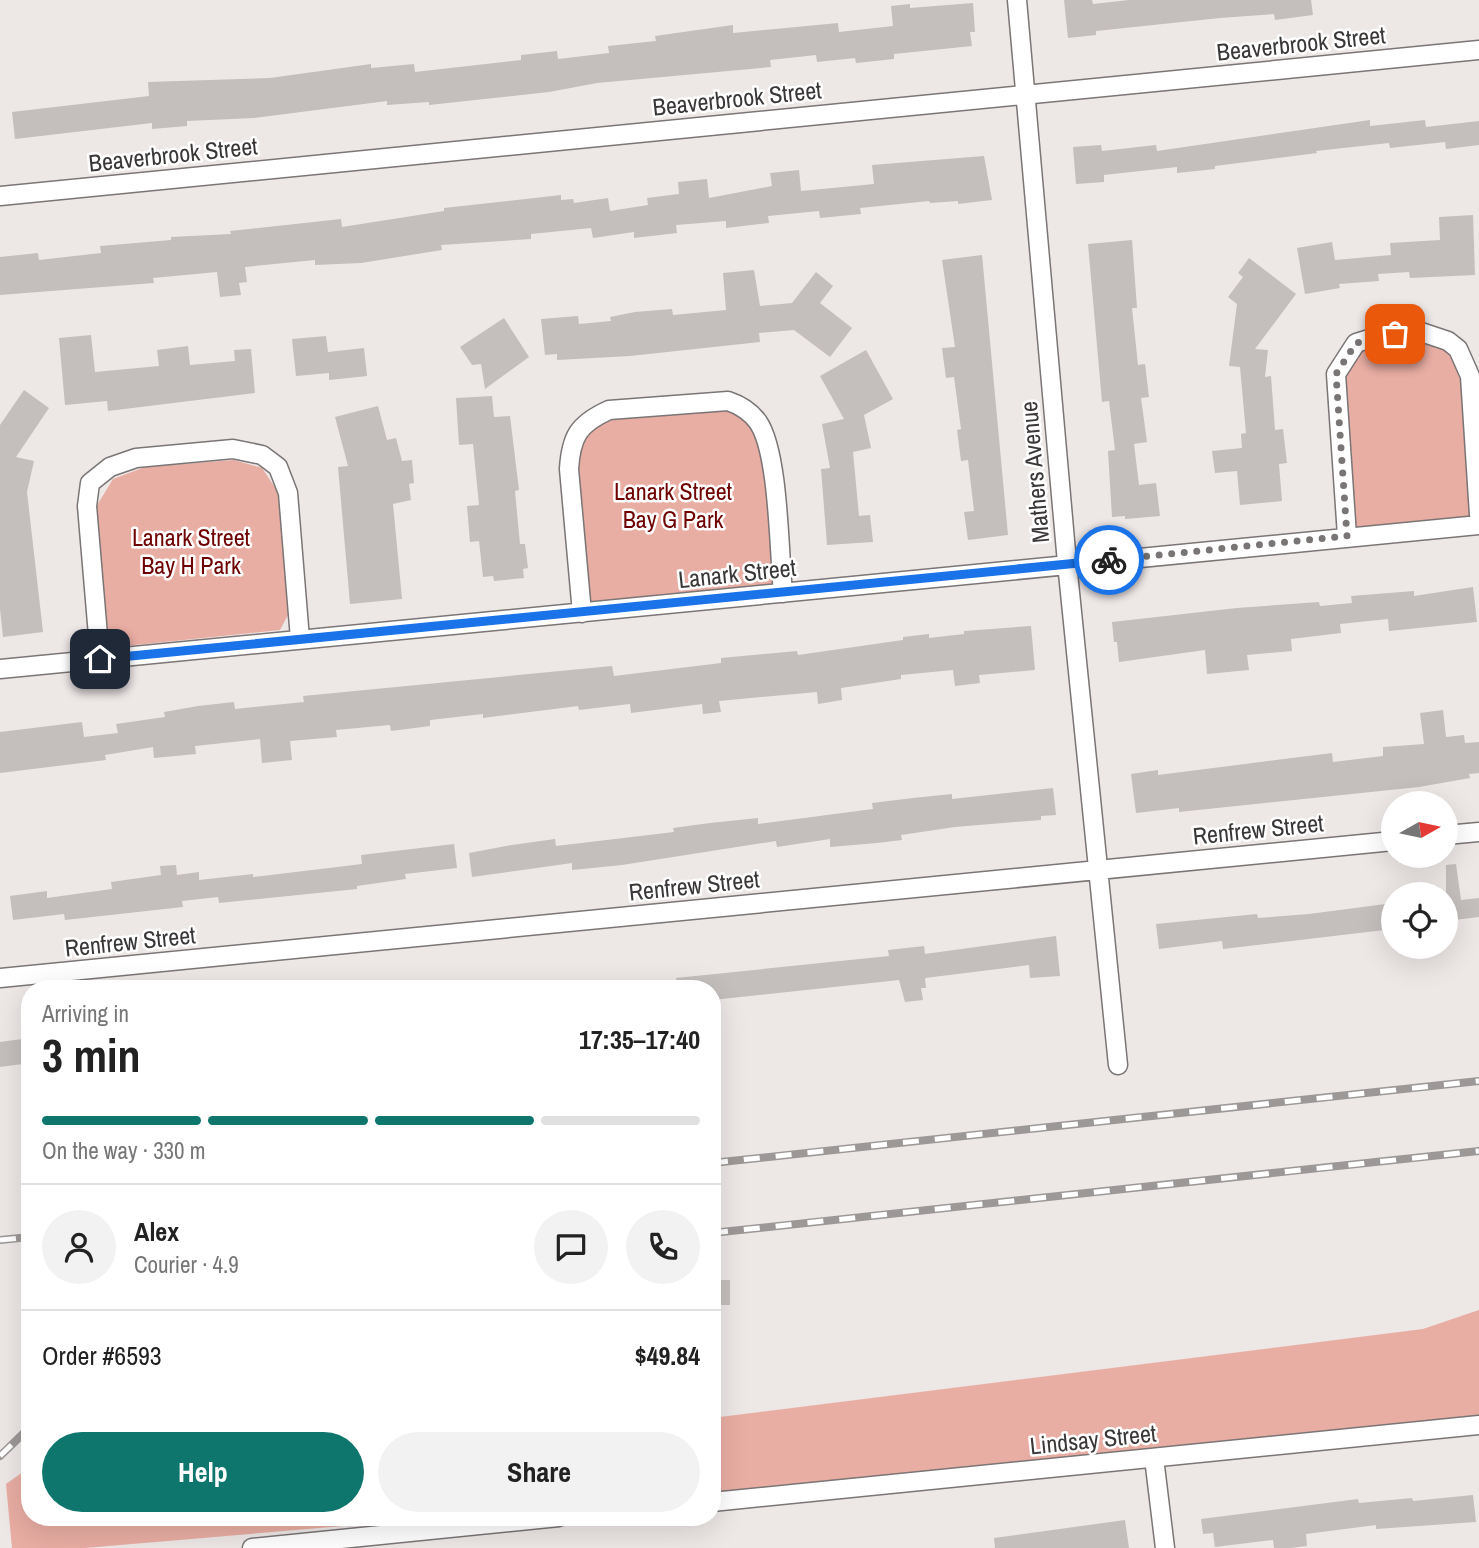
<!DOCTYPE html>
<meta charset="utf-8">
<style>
:root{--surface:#fff;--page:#f2f2f2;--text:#222;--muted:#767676;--line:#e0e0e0;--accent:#0f766e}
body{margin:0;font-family:"Archivo Narrow",sans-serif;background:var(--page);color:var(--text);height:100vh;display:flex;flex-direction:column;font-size:26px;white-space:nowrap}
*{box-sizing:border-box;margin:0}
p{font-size:23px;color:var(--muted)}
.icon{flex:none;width:38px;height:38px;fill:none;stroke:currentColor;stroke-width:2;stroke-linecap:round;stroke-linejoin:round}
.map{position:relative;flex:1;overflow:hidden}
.panel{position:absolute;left:21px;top:980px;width:700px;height:546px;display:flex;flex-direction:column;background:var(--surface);border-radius:28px;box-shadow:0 7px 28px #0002}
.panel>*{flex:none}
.needle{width:46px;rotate:81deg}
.buttons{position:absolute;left:1381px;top:791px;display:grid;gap:14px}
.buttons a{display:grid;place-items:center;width:77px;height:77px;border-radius:50%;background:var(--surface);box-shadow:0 7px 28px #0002;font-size:35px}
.pin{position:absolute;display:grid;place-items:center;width:60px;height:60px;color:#fff;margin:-30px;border-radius:14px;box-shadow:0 4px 10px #0006}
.courier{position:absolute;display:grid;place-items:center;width:70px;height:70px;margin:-35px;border:5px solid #1a73e8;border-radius:50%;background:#fff;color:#222;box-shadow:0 2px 9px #0007}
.summary em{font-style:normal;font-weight:800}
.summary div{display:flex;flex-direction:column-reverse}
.summary{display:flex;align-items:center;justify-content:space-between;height:119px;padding:0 21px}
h1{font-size:46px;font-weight:800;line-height:52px}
.bar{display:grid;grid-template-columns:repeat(4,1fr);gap:10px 7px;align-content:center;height:84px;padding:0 21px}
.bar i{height:9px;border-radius:5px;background:var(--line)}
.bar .selected{background:var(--accent)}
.bar p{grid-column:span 4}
.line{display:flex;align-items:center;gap:18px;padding:0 21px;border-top:2px solid var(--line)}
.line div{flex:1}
.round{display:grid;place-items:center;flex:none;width:74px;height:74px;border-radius:37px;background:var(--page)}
.primary-button{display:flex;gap:14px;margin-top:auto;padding:14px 21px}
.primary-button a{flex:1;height:80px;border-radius:42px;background:var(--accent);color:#fff;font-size:28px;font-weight:800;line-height:80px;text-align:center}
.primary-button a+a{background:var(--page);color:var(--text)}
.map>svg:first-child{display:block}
.green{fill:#e8ada3}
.building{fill:#c4bebd}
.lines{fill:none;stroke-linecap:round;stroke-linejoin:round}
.minor-casing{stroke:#7b7575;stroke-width:21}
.minor{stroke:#fff;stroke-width:18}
.rail-casing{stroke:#9c9897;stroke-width:8}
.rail{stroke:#fff;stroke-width:5;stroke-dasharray:16;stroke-linecap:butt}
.done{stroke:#797574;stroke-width:7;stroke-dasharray:0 12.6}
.route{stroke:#1a73e8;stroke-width:9}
.labels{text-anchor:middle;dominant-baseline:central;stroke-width:5;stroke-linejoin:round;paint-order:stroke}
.street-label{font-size:24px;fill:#3a3737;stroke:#fff}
.park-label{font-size:24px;fill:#6e0000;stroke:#fff}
</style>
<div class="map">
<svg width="1479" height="1548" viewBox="0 0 1479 1548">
<rect width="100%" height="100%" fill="#ede7e6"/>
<path class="green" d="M 1418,331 L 1465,363 L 1479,525 L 1347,536 L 1336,396 L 1356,343 Z
M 728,401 L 759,423 L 783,593 L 582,613 L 569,469 L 592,418 Z
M 234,460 L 262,468 L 278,492 L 289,613 L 280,630 L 126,646 L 108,632 L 96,507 L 113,479 L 145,467 Z
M 1479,1310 L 1479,1425 L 712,1495 L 712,1418 L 1423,1329 Z
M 30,1467 L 30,1517 L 449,1517 L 85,1548 L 12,1548 L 6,1484 Z"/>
<path class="building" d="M 1064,0 L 1092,0 L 1093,4 L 1129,0 L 1311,0 L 1313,15 L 1275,20 L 1274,14 L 1220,18 L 1096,31 L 1096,35 L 1068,38 Z
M 973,3 L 975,32 L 970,32 L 972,46 L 894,54 L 894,59 L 856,63 L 855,58 L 817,62 L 816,55 L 770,60 L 771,67 L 597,83 L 549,92 L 429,105 L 429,102 L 387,105 L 387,101 L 254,118 L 187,121 L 187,126 L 152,129 L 152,123 L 15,139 L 12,112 L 149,96 L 148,82 L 270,78 L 371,64 L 371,68 L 414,64 L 415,72 L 521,60 L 521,55 L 557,51 L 558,59 L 609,53 L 608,46 L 656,41 L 655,36 L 733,25 L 733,33 L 838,23 L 839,32 L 893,26 L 891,6 L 910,4 L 910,8 Z
M 1370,120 L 1370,126 L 1425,120 L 1426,127 L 1479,121 L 1479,145 L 1446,149 L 1445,142 L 1390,148 L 1389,143 L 1316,151 L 1317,153 L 1215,166 L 1215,169 L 1177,173 L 1177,167 L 1104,175 L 1104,182 L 1076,184 L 1073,147 L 1101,145 L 1102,151 L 1156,145 L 1157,151 Z
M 984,156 L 992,200 L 958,204 L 958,201 L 930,203 L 929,201 L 860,208 L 861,214 L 820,218 L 819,211 L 768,216 L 769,223 L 726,228 L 726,221 L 676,225 L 677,233 L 634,238 L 634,232 L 593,238 L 591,228 L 531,234 L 531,239 L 441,245 L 442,250 L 361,263 L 315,265 L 315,260 L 245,267 L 247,282 L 239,283 L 241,295 L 220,297 L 217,272 L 153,278 L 154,283 L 0,295 L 0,257 L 38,253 L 39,260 L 101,253 L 100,246 L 171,240 L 171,237 L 231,234 L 230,231 L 341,219 L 342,227 L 444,211 L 444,208 L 561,195 L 561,200 L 573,199 L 574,203 L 608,198 L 610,211 L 648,205 L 647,198 L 679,194 L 678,182 L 707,179 L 709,198 L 772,186 L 770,173 L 799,170 L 801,191 L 874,184 L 872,165 Z
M 1473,215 L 1475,275 L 1410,278 L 1409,272 L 1378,274 L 1379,281 L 1339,284 L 1340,288 L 1305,294 L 1297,248 L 1332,242 L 1335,260 L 1391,255 L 1390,243 L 1440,240 L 1439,217 Z
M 1132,240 L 1137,308 L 1132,308 L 1138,365 L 1145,364 L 1149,397 L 1141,398 L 1147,442 L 1134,444 L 1139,485 L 1156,483 L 1160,516 L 1125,519 L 1125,516 L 1112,517 L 1108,451 L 1115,450 L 1109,401 L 1102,402 L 1088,244 Z
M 982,255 L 1008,535 L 968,540 L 964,512 L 974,511 L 968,460 L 961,461 L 957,430 L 961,429 L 954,377 L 946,378 L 942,348 L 955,347 L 942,260 Z
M 1249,258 L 1296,294 L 1255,349 L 1268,350 L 1265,377 L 1271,376 L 1275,430 L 1283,429 L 1287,463 L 1279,464 L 1282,501 L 1240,505 L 1237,471 L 1215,473 L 1212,451 L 1242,448 L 1241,434 L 1246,433 L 1240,367 L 1229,366 L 1237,304 L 1228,297 L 1243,277 L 1238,273 Z
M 754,270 L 760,306 L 792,303 L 816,272 L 833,286 L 820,303 L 852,328 L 830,357 L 794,330 L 759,333 L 760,342 L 630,356 L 557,360 L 557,354 L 545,355 L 541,319 L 578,316 L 579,324 L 611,321 L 610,317 L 635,312 L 672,309 L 673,315 L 726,310 L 723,273 Z
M 504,318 L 529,357 L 485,389 L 481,364 L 472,365 L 460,347 Z
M 91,335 L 95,372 L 159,366 L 157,350 L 188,346 L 190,365 L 235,361 L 234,350 L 251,349 L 255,393 L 108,411 L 107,401 L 65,405 L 59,338 Z
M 326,336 L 328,352 L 364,348 L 367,376 L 329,380 L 329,373 L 296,376 L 292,339 Z
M 866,350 L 893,399 L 864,415 L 871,448 L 853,452 L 859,516 L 870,515 L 873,542 L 827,545 L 821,469 L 830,468 L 822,424 L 844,419 L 820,376 Z
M 24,390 L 49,408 L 16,457 L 34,461 L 27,492 L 43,632 L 3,637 L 0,609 L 0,425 Z
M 492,396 L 494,417 L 510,416 L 519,490 L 515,491 L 520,544 L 525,544 L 528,568 L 523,569 L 524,578 L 494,581 L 493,576 L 483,577 L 479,541 L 470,542 L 467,506 L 479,505 L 473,444 L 459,445 L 456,398 Z
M 378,406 L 387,440 L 396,438 L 402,461 L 412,460 L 414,483 L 409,484 L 411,500 L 393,504 L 402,599 L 350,604 L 338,467 L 348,466 L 335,417 Z
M 1473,587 L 1477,622 L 1389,631 L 1388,619 L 1340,624 L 1341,633 L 1291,639 L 1292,651 L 1247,655 L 1249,670 L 1207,674 L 1205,650 L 1119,662 L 1117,642 L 1114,642 L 1112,622 L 1237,608 L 1319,602 L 1320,606 L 1352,603 L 1351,596 L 1414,591 L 1414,596 Z
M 1031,626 L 1035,670 L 979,675 L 980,683 L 955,686 L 953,670 L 901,675 L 901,679 L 841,688 L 842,700 L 818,704 L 817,692 L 719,701 L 721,712 L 703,714 L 702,704 L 631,713 L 630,704 L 579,710 L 578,706 L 483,718 L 483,714 L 430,720 L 430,726 L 391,731 L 390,725 L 336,730 L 337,737 L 290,741 L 292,760 L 262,763 L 260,739 L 195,746 L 196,754 L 154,758 L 153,747 L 105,755 L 106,760 L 0,773 L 0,732 L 82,722 L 84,737 L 118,733 L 116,724 L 165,717 L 164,712 L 198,706 L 234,702 L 235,709 L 304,702 L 303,696 L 612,666 L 614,676 L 721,663 L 721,658 L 797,651 L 798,655 L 903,640 L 903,637 L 929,634 L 929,638 L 964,634 L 964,631 Z
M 1443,710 L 1446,737 L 1464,735 L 1465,743 L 1479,742 L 1479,773 L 1469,774 L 1470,778 L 1419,787 L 1179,812 L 1179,808 L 1136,813 L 1131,774 L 1158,770 L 1158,775 L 1332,753 L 1333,762 L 1383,756 L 1383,747 L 1424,744 L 1420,713 Z
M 1053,788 L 1056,815 L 1041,816 L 1041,820 L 955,827 L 901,835 L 902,840 L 877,843 L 830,847 L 830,839 L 777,847 L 776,841 L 622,865 L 572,870 L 572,863 L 472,877 L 469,853 L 512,845 L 555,839 L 556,846 L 674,832 L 673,828 L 710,823 L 758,818 L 758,824 L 873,809 L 872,803 L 913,798 L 952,794 L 952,799 Z
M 454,844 L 457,868 L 405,874 L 406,879 L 357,886 L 357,889 L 219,903 L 218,897 L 182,901 L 183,907 L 65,920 L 64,914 L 13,920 L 10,896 L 47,891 L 47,898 L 112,889 L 111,882 L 161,875 L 160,866 L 176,865 L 177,875 L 199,872 L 199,880 L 253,874 L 253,877 L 362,864 L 361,855 Z
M 1456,864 L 1461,900 L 1479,898 L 1479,917 L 1446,921 L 1446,865 Z
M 1393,903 L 1393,929 L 1223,949 L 1222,941 L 1159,949 L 1156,924 L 1257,914 L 1258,918 L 1309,914 Z
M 1056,936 L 1060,976 L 1030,978 L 1029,965 L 925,978 L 926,988 L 921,988 L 923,1000 L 905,1002 L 899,980 L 712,1000 L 712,989 L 677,989 L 676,978 L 889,956 L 888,950 L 924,946 L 925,954 Z
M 30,1038 L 30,1063 L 0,1067 L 0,1042 Z
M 712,1280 L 730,1280 L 730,1305 L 712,1305 Z
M 1473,1495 L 1476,1522 L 1376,1529 L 1376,1525 L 1306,1534 L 1307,1546 L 1290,1548 L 1274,1548 L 1273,1540 L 1215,1547 L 1213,1533 L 1203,1534 L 1201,1519 L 1358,1499 L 1359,1503 L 1412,1498 L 1413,1501 Z
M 1125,1520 L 1129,1548 L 995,1548 L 994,1538 Z"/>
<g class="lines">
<g class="minor-casing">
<path id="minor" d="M 1017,0 L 1067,563 L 1118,1065
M 0,196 L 1479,50
M 1347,536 L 1336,374 L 1356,343 L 1372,338 L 1418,331 L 1448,341 L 1458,349 L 1470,376 L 1479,515
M 582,613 L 569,469 C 571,437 578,424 609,410 L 728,401 C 740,405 750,411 758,422 C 779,452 779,553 783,593
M 100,659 L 87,506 L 90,483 L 110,467 L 136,458 L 233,449 L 262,455 L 278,467 L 288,493 L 300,639
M 0,669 L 1479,525
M 1446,835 L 1479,832
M 0,978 L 1393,841
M 1154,1458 L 1165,1548
M 712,1502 L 1479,1425
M 252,1548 L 559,1517"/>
</g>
<use href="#minor" class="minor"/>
<g class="rail-casing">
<path id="rail" d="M 712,1163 L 1479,1081
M 712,1233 L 1479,1151
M 0,1240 L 30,1237
M 0,1456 L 30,1427"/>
</g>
<use href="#rail" class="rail"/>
</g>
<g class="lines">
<path class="done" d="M 1109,560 L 1347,536 L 1336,374 L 1356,343 L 1395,334"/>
<path class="route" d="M 100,659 L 1109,560"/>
</g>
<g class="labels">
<g class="street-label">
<text transform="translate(1301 43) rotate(-6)">Beaverbrook Street</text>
<text transform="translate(737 98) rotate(-6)">Beaverbrook Street</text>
<text transform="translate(173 154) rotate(-6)">Beaverbrook Street</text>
<text transform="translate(1034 472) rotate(-95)">Mathers Avenue</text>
<text transform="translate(737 573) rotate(-6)">Lanark Street</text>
<text transform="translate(1258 829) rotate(-6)">Renfrew Street</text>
<text transform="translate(694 885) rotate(-6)">Renfrew Street</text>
<text transform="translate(130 941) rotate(-6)">Renfrew Street</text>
<text transform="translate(1093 1439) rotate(-6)">Lindsay Street</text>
</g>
<g class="park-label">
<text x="673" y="491">Lanark Street<tspan x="673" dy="28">Bay G Park</tspan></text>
<text x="191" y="537">Lanark Street<tspan x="191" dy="28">Bay H Park</tspan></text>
</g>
</g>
</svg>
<div class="buttons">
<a><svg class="needle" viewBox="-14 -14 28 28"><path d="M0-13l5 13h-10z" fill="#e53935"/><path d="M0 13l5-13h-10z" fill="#767676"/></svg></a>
<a><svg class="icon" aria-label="locate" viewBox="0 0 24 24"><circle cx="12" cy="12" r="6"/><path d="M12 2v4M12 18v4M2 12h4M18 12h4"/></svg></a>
</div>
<div class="pin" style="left:1395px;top:334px;background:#ea580c"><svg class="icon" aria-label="bag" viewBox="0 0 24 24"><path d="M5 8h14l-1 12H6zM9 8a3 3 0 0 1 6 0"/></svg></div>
<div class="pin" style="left:100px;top:659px;background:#1f2937"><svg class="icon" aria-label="home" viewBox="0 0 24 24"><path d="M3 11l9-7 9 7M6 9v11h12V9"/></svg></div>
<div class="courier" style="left:1109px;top:560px"><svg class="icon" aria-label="bike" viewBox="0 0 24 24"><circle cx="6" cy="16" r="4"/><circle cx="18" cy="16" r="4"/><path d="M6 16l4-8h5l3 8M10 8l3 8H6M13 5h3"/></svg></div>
<section class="panel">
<div class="summary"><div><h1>3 min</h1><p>Arriving in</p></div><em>17:35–17:40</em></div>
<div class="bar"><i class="selected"></i><i class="selected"></i><i class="selected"></i><i></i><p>On the way · 330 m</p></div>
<div class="line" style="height:126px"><a class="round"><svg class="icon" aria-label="person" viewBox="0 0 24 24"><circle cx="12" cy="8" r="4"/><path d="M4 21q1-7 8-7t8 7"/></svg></a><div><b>Alex</b><p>Courier · 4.9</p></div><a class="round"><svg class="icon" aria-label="chat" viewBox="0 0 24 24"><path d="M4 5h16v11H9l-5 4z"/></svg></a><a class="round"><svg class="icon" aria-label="phone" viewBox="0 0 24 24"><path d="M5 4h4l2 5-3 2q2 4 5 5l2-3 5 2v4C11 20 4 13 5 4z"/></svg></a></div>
<div class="line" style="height:91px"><div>Order #6593</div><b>$49.84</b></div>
<div class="primary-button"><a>Help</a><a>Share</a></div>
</section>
</div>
